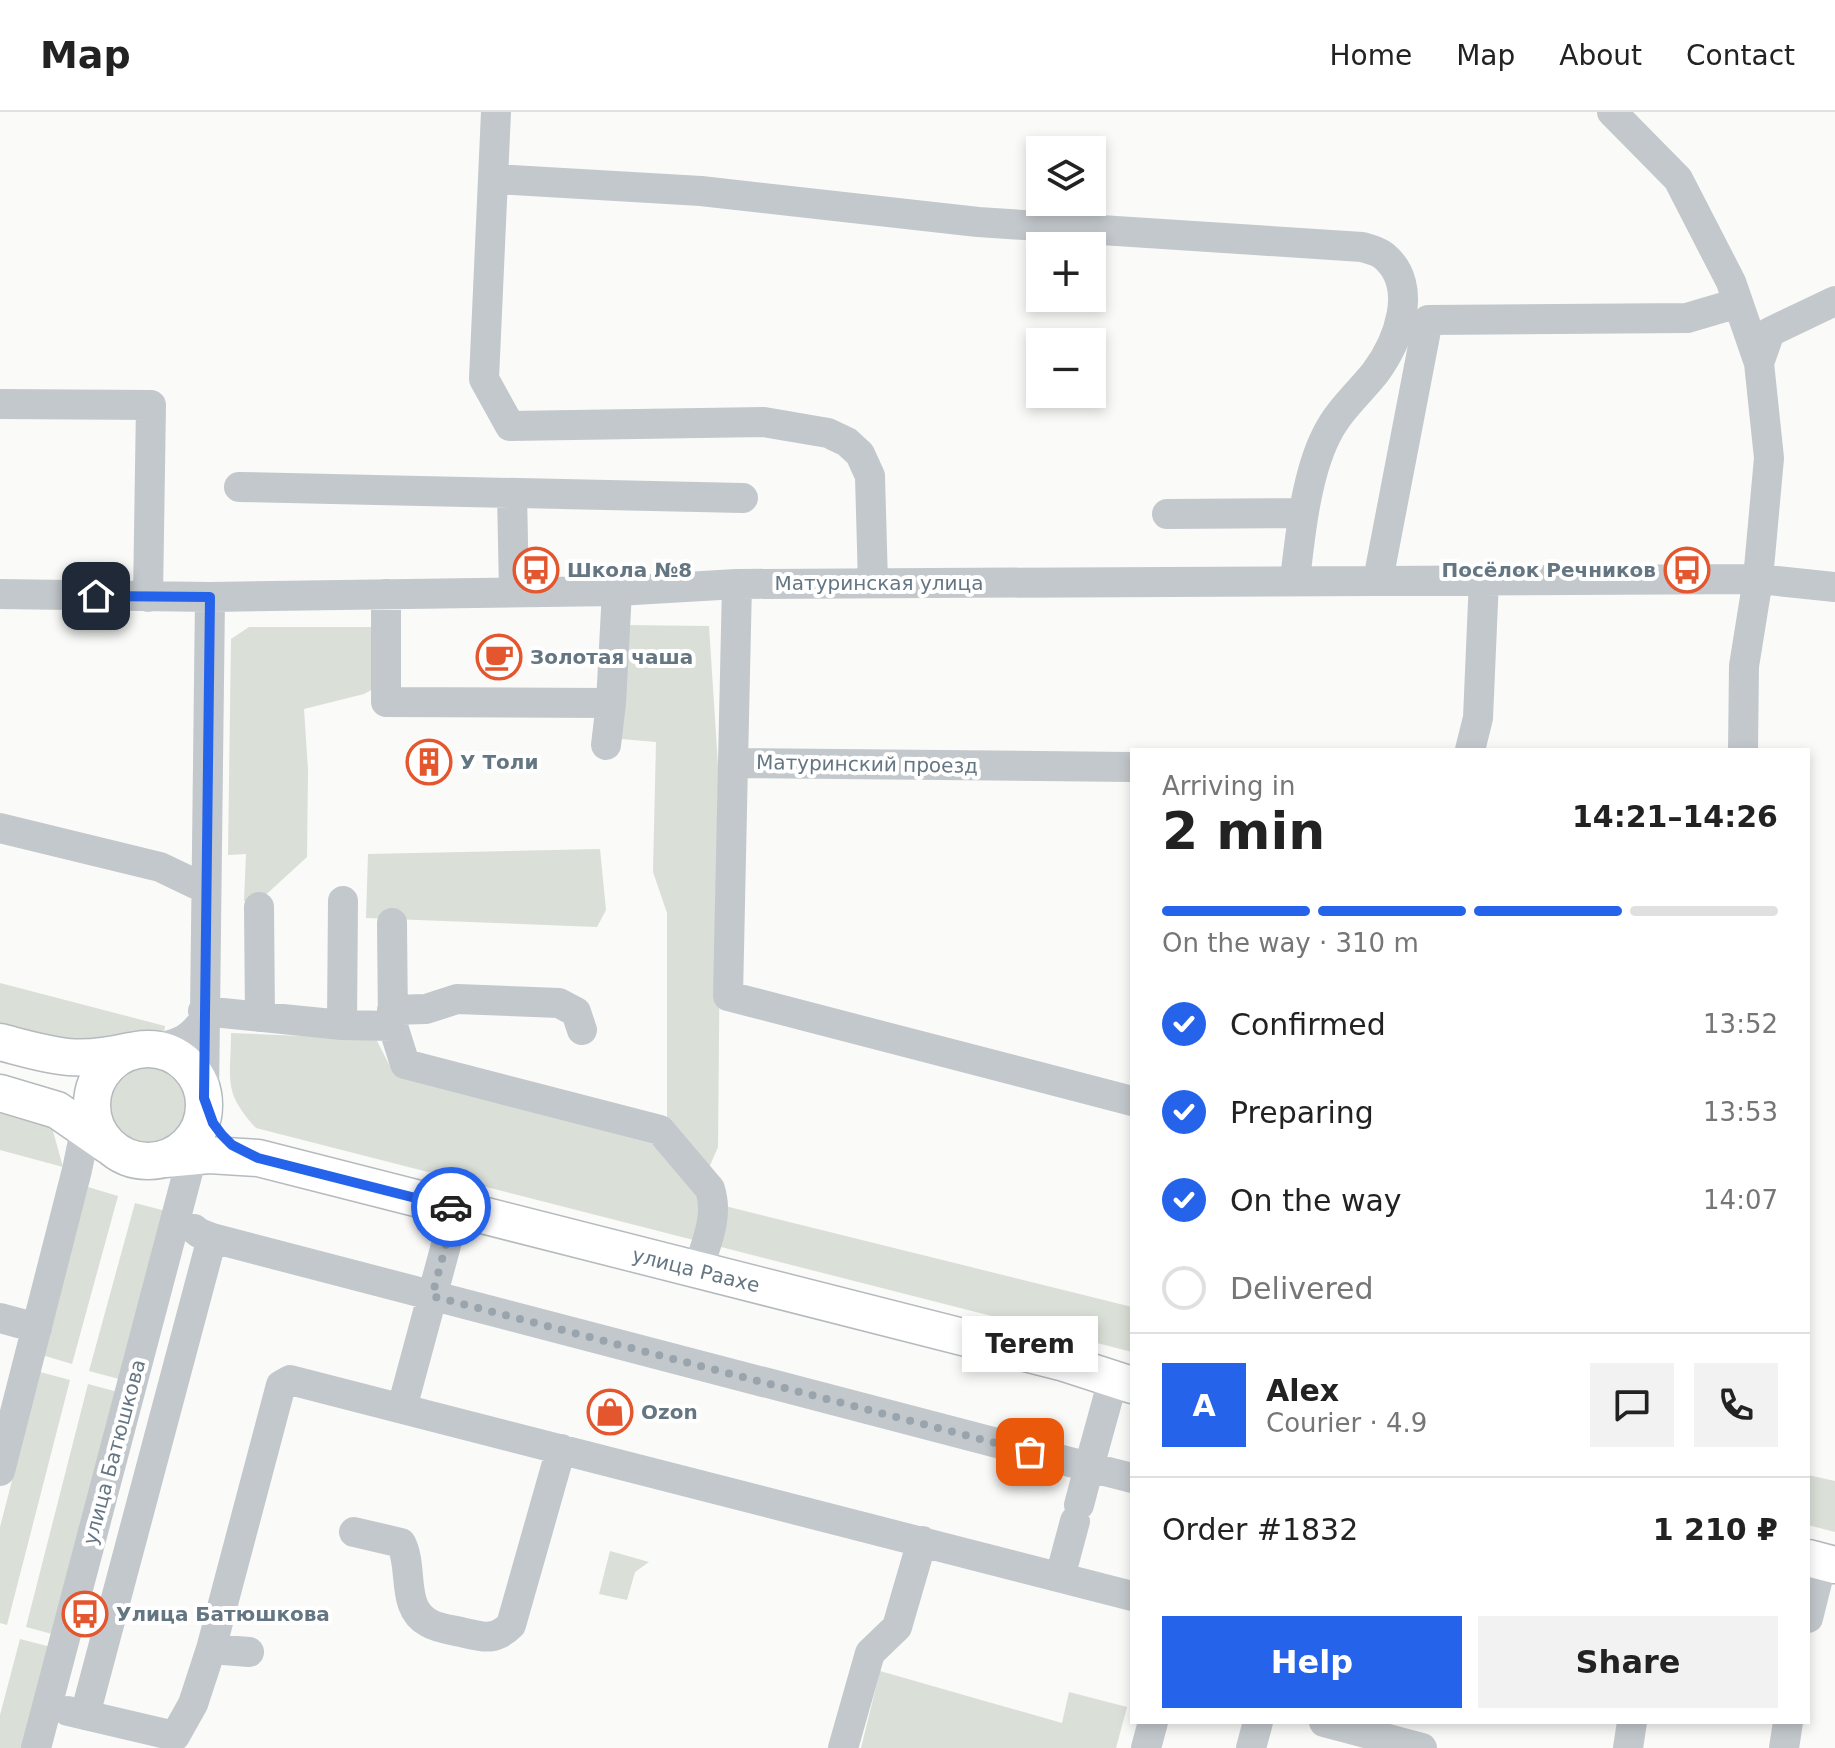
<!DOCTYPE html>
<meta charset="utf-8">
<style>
:root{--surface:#fff;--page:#f2f2f2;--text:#222;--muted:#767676;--line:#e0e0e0;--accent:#2563eb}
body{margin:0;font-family:"DejaVu Sans",sans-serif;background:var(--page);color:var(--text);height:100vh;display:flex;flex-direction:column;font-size:30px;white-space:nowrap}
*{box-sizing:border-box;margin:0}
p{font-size:26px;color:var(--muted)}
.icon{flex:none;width:44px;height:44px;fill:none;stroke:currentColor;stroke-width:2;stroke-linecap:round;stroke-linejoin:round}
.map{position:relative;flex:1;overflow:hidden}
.details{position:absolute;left:1130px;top:636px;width:680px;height:976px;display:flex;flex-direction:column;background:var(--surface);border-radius:0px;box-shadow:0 4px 12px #0003}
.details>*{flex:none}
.tools{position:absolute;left:1026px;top:24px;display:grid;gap:16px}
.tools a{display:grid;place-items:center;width:80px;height:80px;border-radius:0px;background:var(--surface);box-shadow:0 4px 12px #0003;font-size:40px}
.pin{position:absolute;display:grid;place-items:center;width:68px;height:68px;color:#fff;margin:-34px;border-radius:16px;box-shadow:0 4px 12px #0006}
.courier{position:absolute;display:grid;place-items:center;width:80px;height:80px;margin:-40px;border:6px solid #2563eb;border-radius:50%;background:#fff;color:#222;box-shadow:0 2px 10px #0007}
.bubble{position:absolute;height:56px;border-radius:0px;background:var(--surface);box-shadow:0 4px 12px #0003;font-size:26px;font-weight:600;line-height:56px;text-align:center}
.summary em{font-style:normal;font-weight:600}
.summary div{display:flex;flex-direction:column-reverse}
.summary{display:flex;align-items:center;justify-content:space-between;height:136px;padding:0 32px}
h1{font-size:52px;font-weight:600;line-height:60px}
.bar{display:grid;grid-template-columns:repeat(4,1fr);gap:12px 8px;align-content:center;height:96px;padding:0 32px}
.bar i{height:10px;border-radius:6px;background:var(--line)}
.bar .on{background:var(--accent)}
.bar p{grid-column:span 4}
.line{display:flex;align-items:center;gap:20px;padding:0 32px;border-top:2px solid var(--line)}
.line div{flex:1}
.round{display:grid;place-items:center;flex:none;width:84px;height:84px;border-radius:0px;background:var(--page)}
ol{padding:0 32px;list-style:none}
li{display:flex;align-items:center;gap:24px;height:88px}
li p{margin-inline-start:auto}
li .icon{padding:8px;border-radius:50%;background:var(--accent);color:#fff;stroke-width:4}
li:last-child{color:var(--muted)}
li i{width:44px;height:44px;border:4px solid var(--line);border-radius:50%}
.button{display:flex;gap:16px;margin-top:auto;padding:16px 32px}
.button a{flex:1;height:92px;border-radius:0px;background:var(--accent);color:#fff;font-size:32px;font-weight:600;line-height:92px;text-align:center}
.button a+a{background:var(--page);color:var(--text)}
header{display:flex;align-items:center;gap:48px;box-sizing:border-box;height:112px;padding:0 40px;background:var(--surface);border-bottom:2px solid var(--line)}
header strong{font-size:38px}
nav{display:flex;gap:44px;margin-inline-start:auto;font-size:28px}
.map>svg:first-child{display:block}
.green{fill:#dadfd7}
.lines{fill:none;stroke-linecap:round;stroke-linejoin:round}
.major-casing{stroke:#b5babe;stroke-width:39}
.minor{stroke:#c3c8cc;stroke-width:30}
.major{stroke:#fff;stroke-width:36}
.done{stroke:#99a4ac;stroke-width:8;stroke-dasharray:0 14.4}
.route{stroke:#2563eb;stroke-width:10}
.labels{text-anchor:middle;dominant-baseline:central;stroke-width:8;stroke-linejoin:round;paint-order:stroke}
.poi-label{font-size:20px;font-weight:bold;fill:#657683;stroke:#fff;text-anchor:start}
.street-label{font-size:20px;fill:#657683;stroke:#fff}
</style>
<header>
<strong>Map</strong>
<nav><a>Home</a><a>Map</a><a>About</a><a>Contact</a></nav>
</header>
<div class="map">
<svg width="1835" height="1636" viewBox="0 0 1835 1636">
<rect width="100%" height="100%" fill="#fafaf8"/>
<path class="green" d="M 623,513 L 709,514 L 721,700 L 718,1035 L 708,1058 L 667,1016 L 667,801 L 653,760 L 656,630 L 621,627 Z
M 249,515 L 378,515 L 377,575 L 364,582 L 304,597 L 308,658 L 307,745 L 259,789 L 244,789 L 246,742 L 228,743 L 231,527 Z
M 600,737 L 606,798 L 597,815 L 366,806 L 368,742 Z
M 0,871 L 165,914 L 162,938 L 0,920 Z
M 231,921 L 376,927 L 394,962 L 658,1033 L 705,1089 L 1132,1195 L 1132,1240 L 256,1016 C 222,979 231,968 231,921 Z
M107 993a41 41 0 1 1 82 0a41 41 0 1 1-82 0Z
M 0,976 L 44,987 L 63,1055 L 0,1038 Z
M 88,1075 L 118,1084 L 72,1252 L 42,1243 Z
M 135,1091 L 166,1099 L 119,1267 L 89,1259 Z
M 40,1260 L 70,1268 L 7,1513 L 0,1511 L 0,1415 Z
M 88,1272 L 118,1280 L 56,1523 L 26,1515 Z
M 1808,1363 L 1835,1369 L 1835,1420 L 1808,1413 Z
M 610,1439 L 649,1450 L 635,1460 L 627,1488 L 599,1482 Z
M 20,1527 L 51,1535 L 24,1636 L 0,1636 L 0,1603 Z
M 880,1559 L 1062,1611 L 1069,1580 L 1127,1595 L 1116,1636 L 861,1636 Z"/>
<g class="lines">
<g class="major-casing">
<path id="major" d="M 0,930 C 54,944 74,952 130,939
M92 993a56 56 0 1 1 112 0a56 56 0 1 1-112 0Z
M 0,981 L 57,998 L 109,1034
M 165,1047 L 209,1043 L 258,1046 L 1061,1250 L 1132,1273
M 1808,1446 L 1835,1453"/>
</g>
<path class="minor" d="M 496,0 L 484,267 L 510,314 L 764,310 L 828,321 L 847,330 L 860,342 L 870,364 L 873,471
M 1612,0 L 1678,67 L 1731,170 L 1759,251 L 1769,346 L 1758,467 L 1744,554 L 1743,638
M 494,67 L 701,79 L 978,110 L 1362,135 C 1369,137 1378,139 1384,144 C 1420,174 1398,230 1375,261 C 1358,282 1338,299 1326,324 C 1306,364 1300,424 1295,468
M 1759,251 L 1770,220 L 1835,189
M 0,292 L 151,293 L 148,485
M 239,375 L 743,386
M 512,381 L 514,479
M 1167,402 L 1303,401
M 1378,468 L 1428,208 L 1687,206 L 1738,191
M 737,472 L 733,651 L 1132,655
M 0,482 L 210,485 L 617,479 L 737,472 L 1758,467 L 1835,475
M 386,482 L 386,590 L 611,591 L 617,479
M 606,633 L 611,591
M 1470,638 L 1478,606 L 1484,467
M 733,651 L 728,884 L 1132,989
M 0,716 L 160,755 L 206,777
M 259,795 L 260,905
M 392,811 L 393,914
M 392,898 L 426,897 L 457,887 L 559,891 L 576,900 L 582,918
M 203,899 L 342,913 L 393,914 L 405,952 L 660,1018 L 710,1077 C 719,1105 706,1131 698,1158
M 342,913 L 343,789
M 152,937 C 176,933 189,929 203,909
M 204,986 L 210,485
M 212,1126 L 1089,1355 L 1079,1393
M 0,1206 L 37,1216
M 1113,1268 L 1089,1355 L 1132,1366
M 402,1296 L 456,1096
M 0,1359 L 77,1058 L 92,985
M 354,1420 L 401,1431 C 414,1456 400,1496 429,1511 C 439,1517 454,1518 465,1521 C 485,1526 496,1528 511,1513 L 561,1337
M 1060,1465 L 1075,1409
M 1808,1506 L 1822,1450
M 211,1537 L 281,1273 L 290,1268 L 1132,1484
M 68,1599 L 175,1624 L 193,1592 L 211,1537 L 249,1540
M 85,1603 L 212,1126 L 199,1121 L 194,1117
M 1324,1610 L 1422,1636
M 36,1636 L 199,1018
M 843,1636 L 870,1541 L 897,1515 L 922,1429
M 1146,1636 L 1153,1610
M 1251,1636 L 1258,1610
M 1628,1636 L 1632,1610
M 1784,1636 L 1788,1610"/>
<use href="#major" class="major"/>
</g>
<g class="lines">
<path class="done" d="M 451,1095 L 456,1096 L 432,1184 L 1030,1340"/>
<path class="route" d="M 96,484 L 210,485 L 204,986 L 213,1011 L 222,1023 L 232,1033 L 258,1046 L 451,1095"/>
</g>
<defs>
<g id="bus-ring" transform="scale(2.3)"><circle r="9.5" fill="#fff" stroke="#e4572e" stroke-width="1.5"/><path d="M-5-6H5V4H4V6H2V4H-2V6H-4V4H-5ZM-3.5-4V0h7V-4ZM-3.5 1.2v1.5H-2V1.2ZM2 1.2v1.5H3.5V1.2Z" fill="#e4572e"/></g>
<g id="cafe-ring" transform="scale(2.3)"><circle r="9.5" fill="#fff" stroke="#e4572e" stroke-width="1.5"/><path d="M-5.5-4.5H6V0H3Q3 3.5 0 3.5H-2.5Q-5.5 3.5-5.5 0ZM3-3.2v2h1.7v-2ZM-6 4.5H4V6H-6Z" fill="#e4572e"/></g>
<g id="building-ring" transform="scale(2.3)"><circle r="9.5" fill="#fff" stroke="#e4572e" stroke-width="1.5"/><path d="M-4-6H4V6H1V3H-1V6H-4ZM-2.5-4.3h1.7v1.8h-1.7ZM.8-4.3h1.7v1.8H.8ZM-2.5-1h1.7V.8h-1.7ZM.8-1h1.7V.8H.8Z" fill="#e4572e"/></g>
<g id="shop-ring" transform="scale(2.3)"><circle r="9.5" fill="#fff" stroke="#e4572e" stroke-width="1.5"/><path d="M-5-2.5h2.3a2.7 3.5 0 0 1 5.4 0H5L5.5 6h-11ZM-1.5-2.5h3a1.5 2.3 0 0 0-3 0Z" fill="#e4572e"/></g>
</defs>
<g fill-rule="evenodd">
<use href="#bus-ring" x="536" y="458"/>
<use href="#bus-ring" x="1687" y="458"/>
<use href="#cafe-ring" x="499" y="545"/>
<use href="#building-ring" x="429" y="650"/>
<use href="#shop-ring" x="610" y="1300"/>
<use href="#bus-ring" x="85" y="1502"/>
</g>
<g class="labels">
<g class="poi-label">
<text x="567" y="458">Школа №8</text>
<text x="1656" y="458" text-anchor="end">Посёлок Речников</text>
<text x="530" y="545">Золотая чаша</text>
<text x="460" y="650">У Толи</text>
<text x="641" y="1300">Ozon</text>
<text x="116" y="1502">Улица Батюшкова</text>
</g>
<g class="street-label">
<text x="879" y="471">Матуринская улица</text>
<text transform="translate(867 652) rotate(1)">Матуринский проезд</text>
<text transform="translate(696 1158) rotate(14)">улица Раахе</text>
<text transform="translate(114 1340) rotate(-75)">улица Батюшкова</text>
</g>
</g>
</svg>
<div class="tools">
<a><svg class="icon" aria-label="layers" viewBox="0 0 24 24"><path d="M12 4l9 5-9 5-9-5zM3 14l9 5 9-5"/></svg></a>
<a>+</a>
<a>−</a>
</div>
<div class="pin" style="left:1030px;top:1340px;background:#ea580c"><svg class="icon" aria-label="bag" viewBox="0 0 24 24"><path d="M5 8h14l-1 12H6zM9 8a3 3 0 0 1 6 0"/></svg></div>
<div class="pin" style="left:96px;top:484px;background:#1f2937"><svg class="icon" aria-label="home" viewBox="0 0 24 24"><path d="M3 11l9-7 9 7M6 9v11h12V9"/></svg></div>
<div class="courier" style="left:451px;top:1095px"><svg class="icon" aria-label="car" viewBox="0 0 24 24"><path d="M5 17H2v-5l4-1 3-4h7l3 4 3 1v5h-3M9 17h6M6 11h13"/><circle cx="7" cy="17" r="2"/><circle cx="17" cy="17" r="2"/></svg></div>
<div class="bubble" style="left:962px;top:1204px;width:136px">Terem</div>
<section class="details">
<div class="summary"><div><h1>2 min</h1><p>Arriving in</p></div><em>14:21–14:26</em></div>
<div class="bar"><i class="on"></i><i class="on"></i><i class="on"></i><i></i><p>On the way · 310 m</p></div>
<ol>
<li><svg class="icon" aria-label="check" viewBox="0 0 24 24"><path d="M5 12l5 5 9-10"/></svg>Confirmed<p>13:52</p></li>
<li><svg class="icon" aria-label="check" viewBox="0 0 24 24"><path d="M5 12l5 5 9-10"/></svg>Preparing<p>13:53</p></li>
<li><svg class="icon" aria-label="check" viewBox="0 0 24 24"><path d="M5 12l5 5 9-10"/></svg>On the way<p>14:07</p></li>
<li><i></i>Delivered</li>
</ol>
<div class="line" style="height:144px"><b class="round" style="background:var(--accent);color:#fff">A</b><div><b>Alex</b><p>Courier · 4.9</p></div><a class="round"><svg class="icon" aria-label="chat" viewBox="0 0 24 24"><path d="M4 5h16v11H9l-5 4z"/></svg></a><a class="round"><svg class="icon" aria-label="phone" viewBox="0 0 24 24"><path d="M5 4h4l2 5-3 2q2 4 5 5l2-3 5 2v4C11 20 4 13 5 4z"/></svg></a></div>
<div class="line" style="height:104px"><div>Order #1832</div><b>1 210 ₽</b></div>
<div class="button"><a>Help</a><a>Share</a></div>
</section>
</div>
